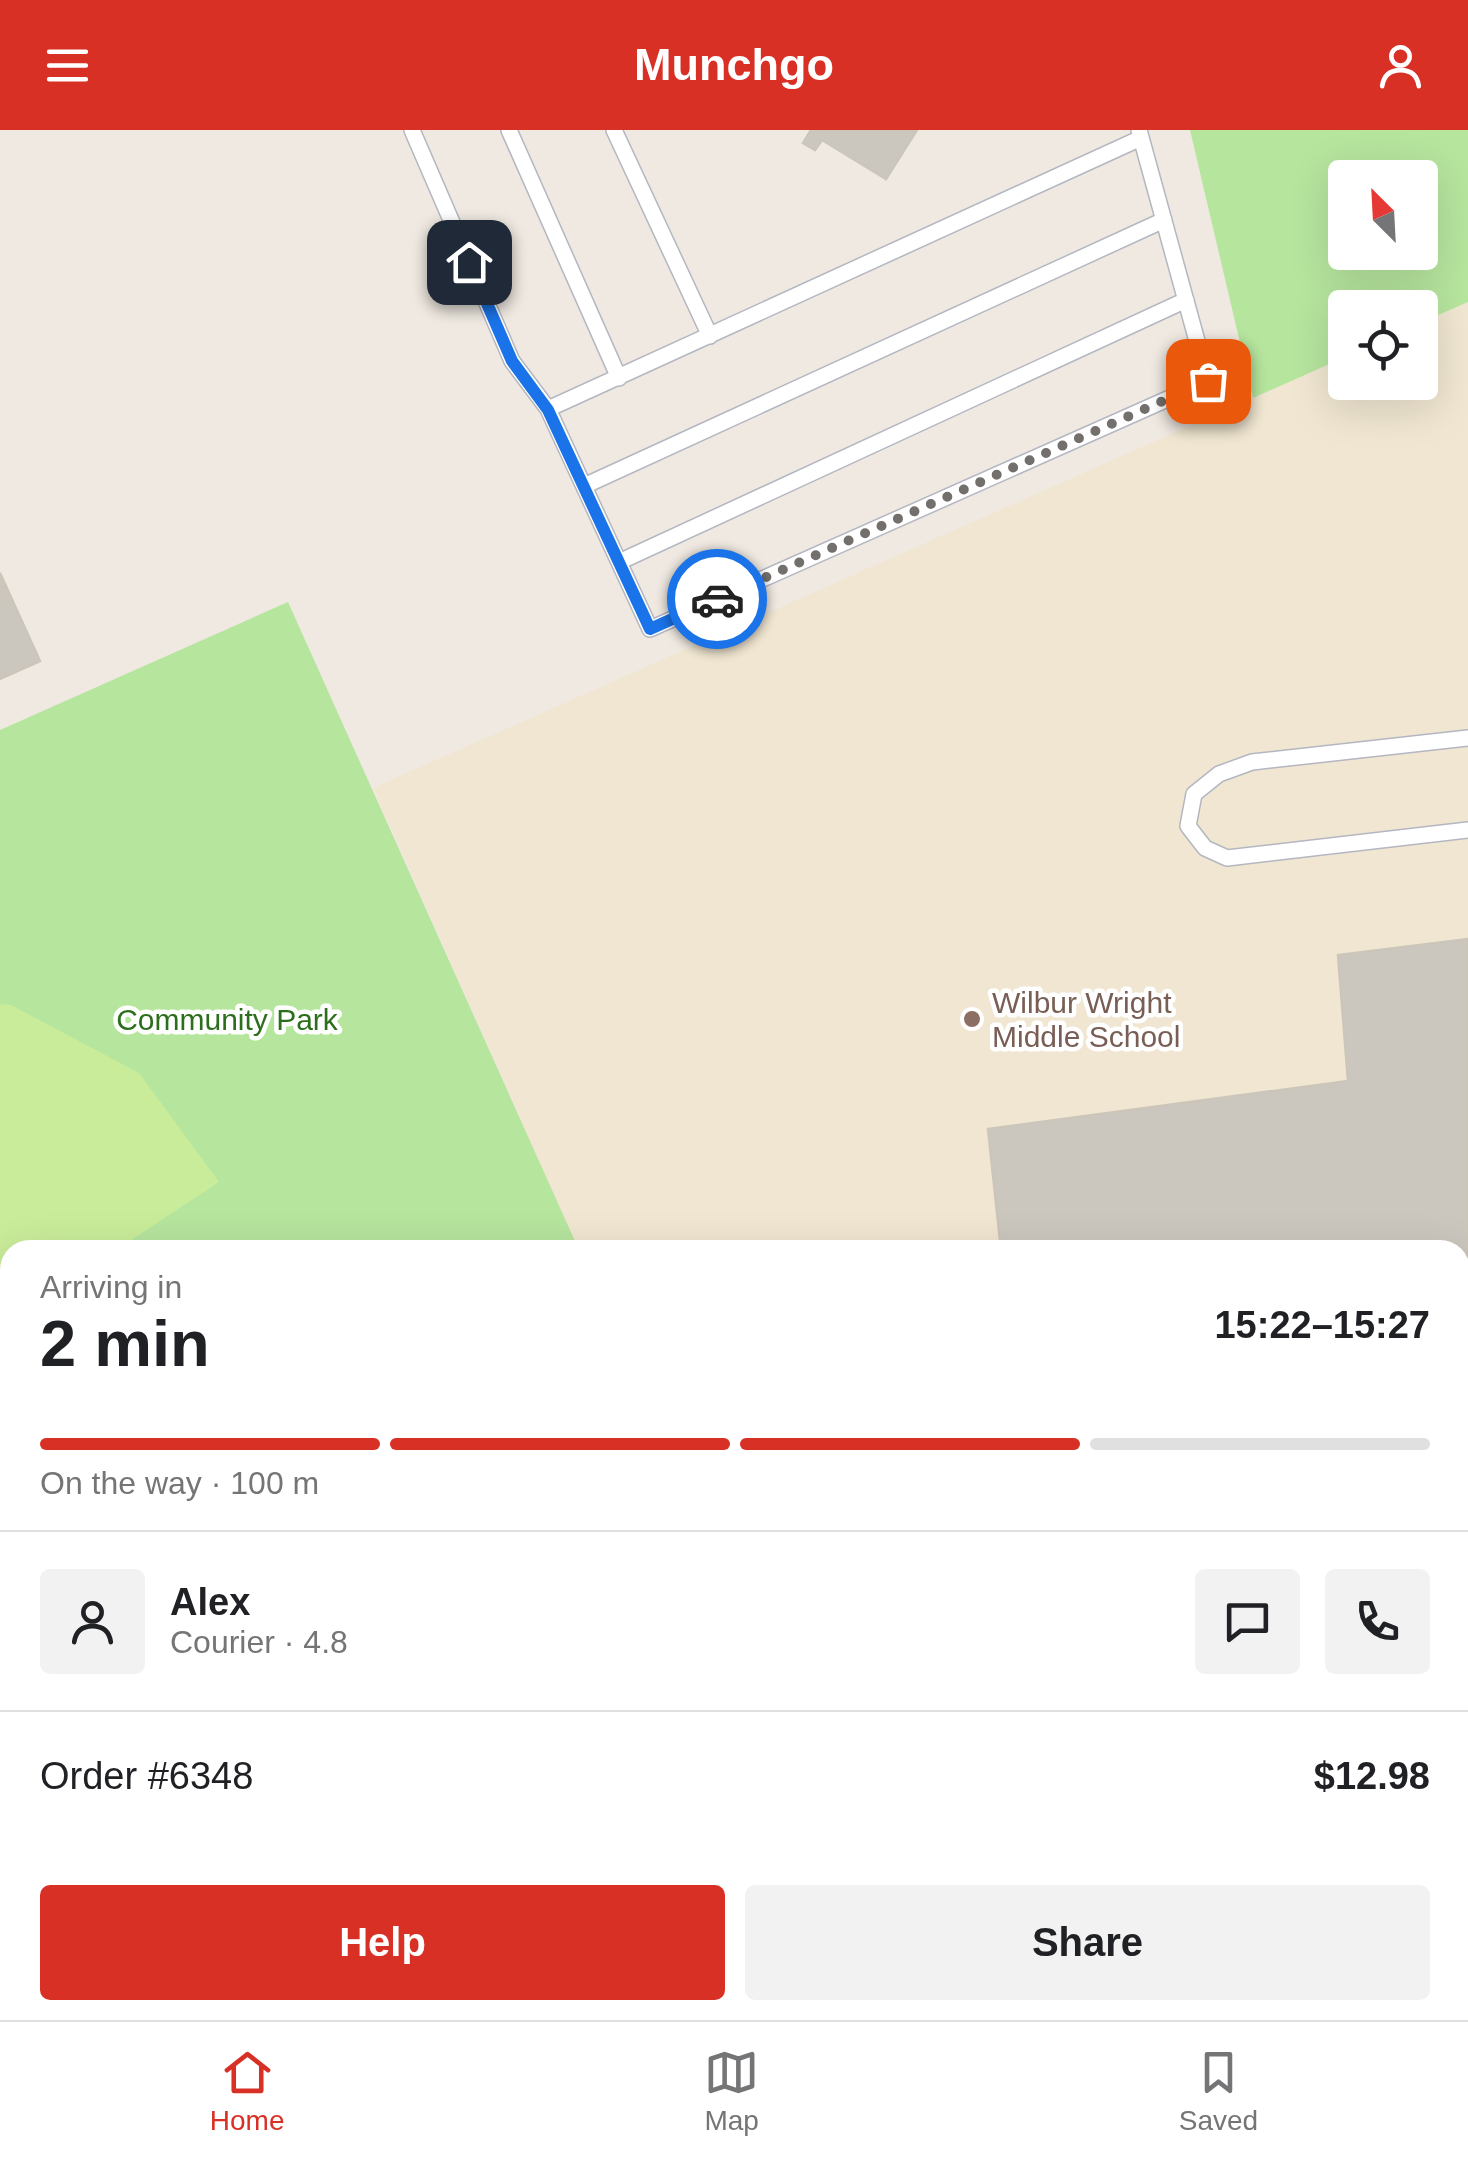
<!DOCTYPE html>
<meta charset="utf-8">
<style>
:root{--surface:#fff;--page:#f2f2f2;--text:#202124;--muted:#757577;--line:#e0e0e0;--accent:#d93025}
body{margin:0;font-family:Arial,sans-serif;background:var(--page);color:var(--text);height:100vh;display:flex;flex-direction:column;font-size:38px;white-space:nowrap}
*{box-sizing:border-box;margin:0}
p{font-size:32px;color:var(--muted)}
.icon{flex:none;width:55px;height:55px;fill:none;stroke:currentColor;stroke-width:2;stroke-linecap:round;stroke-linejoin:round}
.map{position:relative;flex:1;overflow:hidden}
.sheet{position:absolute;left:0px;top:1110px;width:1470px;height:780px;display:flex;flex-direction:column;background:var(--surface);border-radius:30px 30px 0 0;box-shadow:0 10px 40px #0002}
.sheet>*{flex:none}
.needle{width:65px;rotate:336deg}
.buttons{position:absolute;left:1328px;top:30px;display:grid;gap:20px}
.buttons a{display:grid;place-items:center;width:110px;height:110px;border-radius:10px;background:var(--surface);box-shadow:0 10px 40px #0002;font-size:50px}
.pin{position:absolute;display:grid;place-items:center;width:85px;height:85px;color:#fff;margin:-42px;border-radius:20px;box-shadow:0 5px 15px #0006}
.courier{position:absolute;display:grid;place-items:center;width:100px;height:100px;margin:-50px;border:8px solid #1a73e8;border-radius:50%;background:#fff;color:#222;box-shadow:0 2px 12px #0007}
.overview em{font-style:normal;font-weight:700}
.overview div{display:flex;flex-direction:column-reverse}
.overview{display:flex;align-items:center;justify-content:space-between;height:170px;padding:0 40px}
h1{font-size:65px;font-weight:700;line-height:75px}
.bar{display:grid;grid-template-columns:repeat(4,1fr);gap:15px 10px;align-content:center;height:120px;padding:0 40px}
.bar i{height:12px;border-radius:8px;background:var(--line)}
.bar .on{background:var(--accent)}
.bar p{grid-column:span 4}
.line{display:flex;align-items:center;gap:25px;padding:0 40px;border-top:2px solid var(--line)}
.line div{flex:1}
.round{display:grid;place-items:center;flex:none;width:105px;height:105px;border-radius:10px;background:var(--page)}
.button{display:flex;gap:20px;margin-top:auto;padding:20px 40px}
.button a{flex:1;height:115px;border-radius:10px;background:var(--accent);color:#fff;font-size:40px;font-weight:700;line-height:115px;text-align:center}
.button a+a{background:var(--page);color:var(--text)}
header{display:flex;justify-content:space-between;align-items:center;height:130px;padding:0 40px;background:var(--accent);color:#fff;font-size:45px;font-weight:700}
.tabs{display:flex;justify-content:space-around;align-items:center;height:140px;border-top:2px solid var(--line);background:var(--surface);font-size:28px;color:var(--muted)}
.tabs a{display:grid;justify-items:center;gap:5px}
.tabs .on{color:var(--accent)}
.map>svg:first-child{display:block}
.education{fill:#f0e6d1}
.green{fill:#b6e59e;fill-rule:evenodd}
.pitch{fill:#c9ec9a}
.building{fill:#cbc7bf;stroke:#cbc5ba;stroke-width:2.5}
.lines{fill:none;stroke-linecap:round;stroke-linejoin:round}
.service-casing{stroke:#b4b7c1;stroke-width:18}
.path{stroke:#c9c9c9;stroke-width:6;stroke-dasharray:8 5;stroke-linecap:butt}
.service{stroke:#fff;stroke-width:15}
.done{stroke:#726f6d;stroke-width:10;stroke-dasharray:0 18}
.route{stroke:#1a73e8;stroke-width:12}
.education-dot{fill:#8d6e63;stroke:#fff;stroke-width:4}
.labels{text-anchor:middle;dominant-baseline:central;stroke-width:9;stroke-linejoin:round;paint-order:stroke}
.education-label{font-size:30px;fill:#785e54;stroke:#fff;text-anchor:start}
.park-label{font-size:30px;fill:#2c6e1b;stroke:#fff}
</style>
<header><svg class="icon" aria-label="menu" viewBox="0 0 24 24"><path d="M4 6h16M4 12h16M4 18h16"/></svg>Munchgo<svg class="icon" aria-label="person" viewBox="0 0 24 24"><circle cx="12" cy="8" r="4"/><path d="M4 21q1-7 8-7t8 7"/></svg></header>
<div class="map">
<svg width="1468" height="1890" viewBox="0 0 1468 1890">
<rect width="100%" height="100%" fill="#efe9e1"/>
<path class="education" d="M 1468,172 L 1468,1890 L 922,1890 L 917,1880 L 1460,1880 L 1460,1120 L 579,1120 L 373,658 L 1345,227 L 1345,252 L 1420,252 L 1420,193 Z"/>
<path class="green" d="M 1190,0 L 1468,0 L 1468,172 L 1420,193 L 1420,178 L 1345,178 L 1345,227 L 1253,268 ZM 1345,48 L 1420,48 L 1420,122 L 1345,122 Z
M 288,472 L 579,1120 L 10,1120 L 10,1880 L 917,1880 L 922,1890 L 0,1890 L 0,600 Z"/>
<path class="pitch" d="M 0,874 L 11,875 L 139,943 L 219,1052 L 116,1120 L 10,1120 L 10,1190 L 0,1197 Z
M 10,1298 L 10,1632 L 0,1617 L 0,1303 Z
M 1463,1630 L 1468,1673 L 1468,1747 L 1460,1748 L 1460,1631 Z
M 0,1657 L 10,1668 L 10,1762 L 0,1768 Z
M 1468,1810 L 1468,1890 L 1436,1890 L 1434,1880 L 1460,1880 L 1460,1811 Z
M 74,1880 L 284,1880 L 289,1890 L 78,1890 Z
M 302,1880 L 493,1880 L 467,1890 L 307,1890 Z
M 1291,1880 L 1347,1880 L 1348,1890 L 1292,1890 Z
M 1363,1880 L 1419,1880 L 1420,1890 L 1364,1890 Z"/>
<path class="building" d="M 811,0 L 917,0 L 886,49 L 822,10 L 815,20 L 803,13 Z
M 0,443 L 40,531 L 0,549 Z
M 1468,809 L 1468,1526 L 1460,1527 L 1460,1120 L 1001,1120 L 988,999 L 1348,951 L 1338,825 Z"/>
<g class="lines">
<g class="service-casing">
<path id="service" d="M 412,0 L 512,231 L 548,279 L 650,499 L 1208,251 L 1139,0
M 509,0 L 619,248
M 614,0 L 710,206
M 548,279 L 1141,8
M 584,356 L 1164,90
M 619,432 L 1186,170
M 1468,608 L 1252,632 L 1219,644 L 1194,664 L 1188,696 L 1205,718 L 1227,728 L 1468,700"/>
</g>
<path class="path" d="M 1460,1547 L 1468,1546
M 0,1643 L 10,1657
M 0,1866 L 10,1850"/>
<use href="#service" class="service"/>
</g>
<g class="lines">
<path class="done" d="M 717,469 L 1208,251"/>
<path class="route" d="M 469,132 L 512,231 L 548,280 L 650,499 L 717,469"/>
</g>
<circle class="education-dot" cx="972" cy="889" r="10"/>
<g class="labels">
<g class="education-label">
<text x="992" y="872">Wilbur Wright<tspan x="992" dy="34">Middle School</tspan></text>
</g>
<g class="park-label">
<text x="227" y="889">Community Park</text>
</g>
</g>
</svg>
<div class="buttons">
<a><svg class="needle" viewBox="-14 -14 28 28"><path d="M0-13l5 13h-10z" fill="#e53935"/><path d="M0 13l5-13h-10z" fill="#757577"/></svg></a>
<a><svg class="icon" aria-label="locate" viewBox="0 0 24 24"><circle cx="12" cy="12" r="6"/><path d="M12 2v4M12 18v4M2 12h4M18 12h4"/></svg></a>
</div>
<div class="pin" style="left:1208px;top:251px;background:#ea580c"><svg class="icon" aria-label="bag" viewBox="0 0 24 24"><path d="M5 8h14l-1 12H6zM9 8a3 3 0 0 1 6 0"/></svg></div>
<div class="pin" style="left:469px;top:132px;background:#1f2937"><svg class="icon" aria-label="home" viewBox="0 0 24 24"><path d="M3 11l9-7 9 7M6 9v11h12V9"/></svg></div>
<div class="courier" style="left:717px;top:469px"><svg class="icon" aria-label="car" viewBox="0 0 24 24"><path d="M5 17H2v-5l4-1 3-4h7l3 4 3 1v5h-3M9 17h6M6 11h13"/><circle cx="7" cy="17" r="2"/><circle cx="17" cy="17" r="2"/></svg></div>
<section class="sheet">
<div class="overview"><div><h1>2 min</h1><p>Arriving in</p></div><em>15:22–15:27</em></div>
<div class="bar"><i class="on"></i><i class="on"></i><i class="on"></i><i></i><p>On the way · 100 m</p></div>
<div class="line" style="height:180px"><a class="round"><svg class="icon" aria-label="person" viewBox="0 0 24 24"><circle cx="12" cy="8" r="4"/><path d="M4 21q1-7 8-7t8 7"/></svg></a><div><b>Alex</b><p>Courier · 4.8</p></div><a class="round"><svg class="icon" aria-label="chat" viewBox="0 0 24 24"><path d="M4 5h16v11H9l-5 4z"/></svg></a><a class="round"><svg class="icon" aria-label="phone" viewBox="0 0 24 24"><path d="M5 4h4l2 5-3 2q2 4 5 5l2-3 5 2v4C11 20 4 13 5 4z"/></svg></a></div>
<div class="line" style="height:130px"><div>Order #6348</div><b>$12.98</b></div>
<div class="button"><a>Help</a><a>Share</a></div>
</section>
</div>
<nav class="tabs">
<a class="on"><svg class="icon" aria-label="home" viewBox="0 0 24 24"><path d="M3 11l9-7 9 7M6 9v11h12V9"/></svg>Home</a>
<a><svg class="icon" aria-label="map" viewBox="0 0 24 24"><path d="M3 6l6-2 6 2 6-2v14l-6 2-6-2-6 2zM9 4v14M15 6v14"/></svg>Map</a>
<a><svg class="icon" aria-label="saved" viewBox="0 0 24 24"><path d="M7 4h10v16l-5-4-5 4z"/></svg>Saved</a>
</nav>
